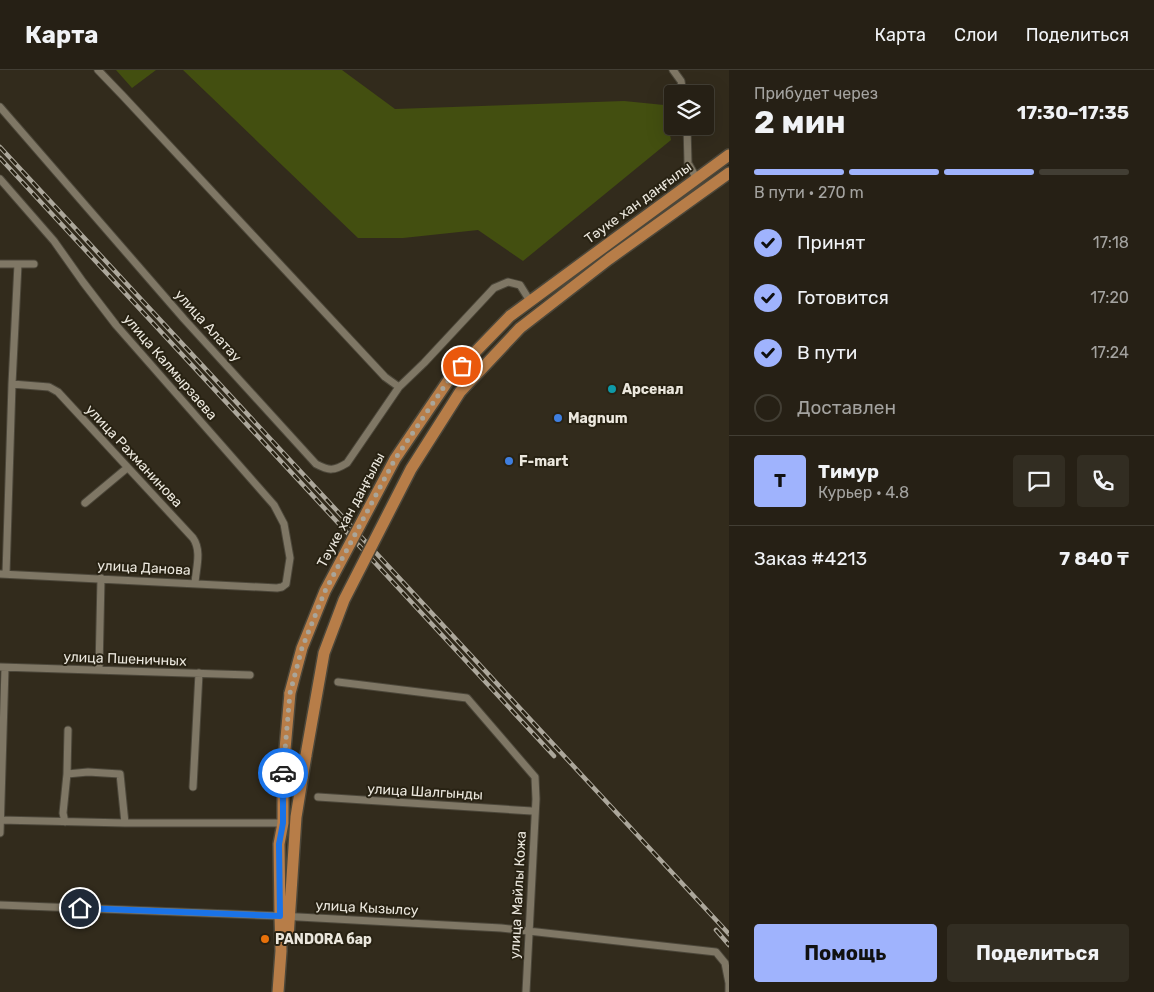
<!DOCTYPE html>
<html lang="ru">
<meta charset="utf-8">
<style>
:root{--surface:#262015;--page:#322d22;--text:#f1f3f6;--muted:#a4a3a0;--line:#423e34;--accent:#9fb3fd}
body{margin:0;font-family:Rubik,sans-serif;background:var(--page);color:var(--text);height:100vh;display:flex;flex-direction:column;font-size:19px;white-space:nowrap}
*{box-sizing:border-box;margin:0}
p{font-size:16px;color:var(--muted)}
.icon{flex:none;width:28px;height:28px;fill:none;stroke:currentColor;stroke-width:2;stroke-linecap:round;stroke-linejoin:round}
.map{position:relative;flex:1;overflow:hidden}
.side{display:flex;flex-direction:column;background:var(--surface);width:425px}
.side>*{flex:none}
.fabs{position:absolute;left:664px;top:15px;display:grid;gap:10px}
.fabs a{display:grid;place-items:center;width:50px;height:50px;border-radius:5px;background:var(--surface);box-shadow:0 5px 20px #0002,0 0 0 1px var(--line);font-size:25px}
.pin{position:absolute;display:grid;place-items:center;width:42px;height:42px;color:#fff;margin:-21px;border:2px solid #fff;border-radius:50%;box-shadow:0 1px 5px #0007}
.courier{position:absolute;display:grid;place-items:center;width:50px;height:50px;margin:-25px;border:4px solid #1a73e8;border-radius:50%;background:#fff;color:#222;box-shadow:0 1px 6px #0007}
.summary em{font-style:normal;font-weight:700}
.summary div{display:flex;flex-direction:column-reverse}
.summary{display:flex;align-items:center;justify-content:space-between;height:85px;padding:0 25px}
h1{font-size:32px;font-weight:700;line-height:38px}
.bar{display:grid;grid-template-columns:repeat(4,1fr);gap:8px 5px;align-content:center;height:60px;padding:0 25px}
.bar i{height:6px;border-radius:4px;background:var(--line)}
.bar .selected{background:var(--accent)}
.bar p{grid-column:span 4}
.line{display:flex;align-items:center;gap:12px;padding:0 25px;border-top:1px solid var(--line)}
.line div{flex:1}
.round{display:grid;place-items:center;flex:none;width:52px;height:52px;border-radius:5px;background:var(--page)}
ol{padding:0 25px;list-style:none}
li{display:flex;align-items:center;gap:15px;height:55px}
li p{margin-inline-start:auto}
li .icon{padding:5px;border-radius:50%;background:var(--accent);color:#111;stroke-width:4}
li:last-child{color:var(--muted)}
li i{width:28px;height:28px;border:2px solid var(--line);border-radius:50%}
.primary-button{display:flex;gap:10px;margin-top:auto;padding:10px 25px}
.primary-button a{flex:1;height:58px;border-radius:5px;background:var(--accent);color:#111;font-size:20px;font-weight:700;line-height:58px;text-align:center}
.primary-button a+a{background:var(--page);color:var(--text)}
header{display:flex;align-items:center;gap:30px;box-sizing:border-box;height:70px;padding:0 25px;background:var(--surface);border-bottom:1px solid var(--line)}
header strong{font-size:24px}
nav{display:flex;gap:28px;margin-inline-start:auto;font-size:18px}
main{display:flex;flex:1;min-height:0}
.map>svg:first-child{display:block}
.green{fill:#434f10}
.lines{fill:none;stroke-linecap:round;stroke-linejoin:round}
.minor-casing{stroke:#4c473a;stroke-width:9}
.primary-casing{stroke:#4c473a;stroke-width:14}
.minor{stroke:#7f7765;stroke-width:7}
.primary{stroke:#b77d48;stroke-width:11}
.rail-casing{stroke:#aca79b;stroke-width:4.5}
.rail{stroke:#282213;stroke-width:2.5;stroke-dasharray:8;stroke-linecap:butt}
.primary-bridge-casing{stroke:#4c473a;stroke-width:14;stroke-linecap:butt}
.primary-bridge{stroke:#b77d48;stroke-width:11}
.done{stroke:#aaa599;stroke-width:5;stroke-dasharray:0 9}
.route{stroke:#1a73e8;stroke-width:6}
.culture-dot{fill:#0f9aa8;stroke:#282213;stroke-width:2}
.shop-dot{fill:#3f7fe0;stroke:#282213;stroke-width:2}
.food-dot{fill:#e8710a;stroke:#282213;stroke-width:2}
.labels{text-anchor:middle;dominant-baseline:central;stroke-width:4;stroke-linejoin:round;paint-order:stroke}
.street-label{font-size:14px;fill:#ebe7dd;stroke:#282213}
.poi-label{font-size:14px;font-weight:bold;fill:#ebe7dd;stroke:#282213;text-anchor:start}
</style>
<header>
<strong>Карта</strong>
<nav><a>Карта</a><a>Слои</a><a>Поделиться</a></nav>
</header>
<main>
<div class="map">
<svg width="729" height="922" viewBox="0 0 729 922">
<rect width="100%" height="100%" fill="#322b1c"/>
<path class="green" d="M 116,0 L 156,0 L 132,18 Z
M 183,0 L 342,0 L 395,39 L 624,31 L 664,35 L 671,70 L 523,191 L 478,160 L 403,168 L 358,168 Z"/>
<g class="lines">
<g class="minor-casing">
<path id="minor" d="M 98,0 L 123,26 L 385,307 L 399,317 L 424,293 L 494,218 L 508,212 L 520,215 L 530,231
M 673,0 L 681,11 L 683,24
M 0,37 L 184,249 L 316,394 C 329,401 334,401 347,393 L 399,317
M 687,56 L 688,93 L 697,109
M 0,109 L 54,171 L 83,212 L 116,255 L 274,435 L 284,454 L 290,488 L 286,514 L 282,517 L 277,518 L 0,504
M 0,194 L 34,194
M 12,314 L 49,317 L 58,322 L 193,468 C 202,481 196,498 195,513
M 85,433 L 127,398
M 6,504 L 12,314 L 18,194
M 0,597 L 250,605
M 99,600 L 101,508
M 338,612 L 467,628 L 535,707 L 536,729 L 526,922
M 67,704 L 88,702 L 120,704 L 125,753
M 193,717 L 199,603
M 318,727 L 532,741
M 0,750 L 125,753 L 283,753
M 65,752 L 63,743 L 67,704 L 68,660
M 0,763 L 5,598
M 0,835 L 280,846 L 501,858 L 716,882 L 725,893 L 729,913 L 729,922"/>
</g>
<g class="primary-casing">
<path id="primary" d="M 450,308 L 510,246 L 729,85
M 460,322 L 520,258 L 609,189 L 729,103
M 288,868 L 296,747 L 306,685
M 278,922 L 281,881 L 280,846 L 279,774 L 283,753 L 283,702 L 290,623"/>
</g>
<use href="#minor" class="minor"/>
<use href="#primary" class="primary"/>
<g class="rail-casing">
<path id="rail" d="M 0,77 L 729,864
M 0,88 L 554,686
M 716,860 L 729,875"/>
</g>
<use href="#rail" class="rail"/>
<g class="primary-bridge-casing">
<path id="primary-bridge" d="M 290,623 L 302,578 L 325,521 L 395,389 L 450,308
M 306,685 L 324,583 L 344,530 L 411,399 L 460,322"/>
</g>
<use href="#primary-bridge" class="primary-bridge"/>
</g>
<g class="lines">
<path class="done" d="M 283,703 L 290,623 L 302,578 L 325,521 L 395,389 L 450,308 L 462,296"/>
<path class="route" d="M 80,838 L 280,846 L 279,774 L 283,753 L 283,703"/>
</g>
<circle class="culture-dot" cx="612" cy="319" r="5"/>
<g class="shop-dot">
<circle cx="558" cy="348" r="5"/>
<circle cx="509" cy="391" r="5"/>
</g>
<circle class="food-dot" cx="265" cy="869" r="5"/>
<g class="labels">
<g class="street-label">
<text transform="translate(638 133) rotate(-36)">Тәуке хан даңғылы</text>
<text transform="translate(208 256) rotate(48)">улица Алатау</text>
<text transform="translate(170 297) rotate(49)">улица Калмырзаева</text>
<text transform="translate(134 386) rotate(47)">улица Рахманинова</text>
<text transform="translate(351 440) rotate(-62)">Тәуке хан даңғылы</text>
<text transform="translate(144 498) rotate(3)">улица Данова</text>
<text transform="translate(125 589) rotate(2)">улица Пшеничных</text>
<text transform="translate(425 722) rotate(3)">улица Шалгынды</text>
<text transform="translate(518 825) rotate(-87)">улица Майлы Кожа</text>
<text transform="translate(367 838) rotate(3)">улица Кызылсу</text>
</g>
<g class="poi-label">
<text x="622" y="319">Арсенал</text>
<text x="568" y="348">Magnum</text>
<text x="519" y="391">F-mart</text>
<text x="275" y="869">PANDORA бар</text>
</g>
</g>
</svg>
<div class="fabs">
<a><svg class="icon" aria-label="layers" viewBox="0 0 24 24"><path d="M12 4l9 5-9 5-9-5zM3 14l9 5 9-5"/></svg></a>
</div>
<div class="pin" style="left:462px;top:296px;background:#ea580c"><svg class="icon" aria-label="bag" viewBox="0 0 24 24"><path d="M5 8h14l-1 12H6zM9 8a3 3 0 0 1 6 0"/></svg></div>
<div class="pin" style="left:80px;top:838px;background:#1f2937"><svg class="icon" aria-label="home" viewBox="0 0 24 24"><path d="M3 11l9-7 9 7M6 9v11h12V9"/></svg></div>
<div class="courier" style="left:283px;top:703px"><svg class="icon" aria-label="car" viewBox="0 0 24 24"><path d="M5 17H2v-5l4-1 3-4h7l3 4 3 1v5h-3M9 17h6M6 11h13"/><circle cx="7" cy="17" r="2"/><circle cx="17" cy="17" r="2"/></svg></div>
</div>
<section class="side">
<div class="summary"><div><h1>2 мин</h1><p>Прибудет через</p></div><em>17:30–17:35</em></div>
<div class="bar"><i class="selected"></i><i class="selected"></i><i class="selected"></i><i></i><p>В пути · 270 m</p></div>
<ol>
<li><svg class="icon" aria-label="check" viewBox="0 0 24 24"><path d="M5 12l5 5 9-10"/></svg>Принят<p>17:18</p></li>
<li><svg class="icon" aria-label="check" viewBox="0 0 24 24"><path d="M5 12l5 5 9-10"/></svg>Готовится<p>17:20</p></li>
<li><svg class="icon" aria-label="check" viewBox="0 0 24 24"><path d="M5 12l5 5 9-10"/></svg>В пути<p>17:24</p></li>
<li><i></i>Доставлен</li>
</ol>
<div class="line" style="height:90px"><b class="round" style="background:var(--accent);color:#111">Т</b><div><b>Тимур</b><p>Курьер · 4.8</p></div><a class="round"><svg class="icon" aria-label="chat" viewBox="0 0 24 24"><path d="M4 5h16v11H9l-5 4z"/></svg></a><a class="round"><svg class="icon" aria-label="phone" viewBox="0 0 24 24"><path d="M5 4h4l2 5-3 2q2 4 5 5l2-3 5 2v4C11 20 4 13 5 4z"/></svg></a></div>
<div class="line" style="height:65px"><div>Заказ #4213</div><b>7 840 ₸</b></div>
<div class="primary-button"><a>Помощь</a><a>Поделиться</a></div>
</section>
</main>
